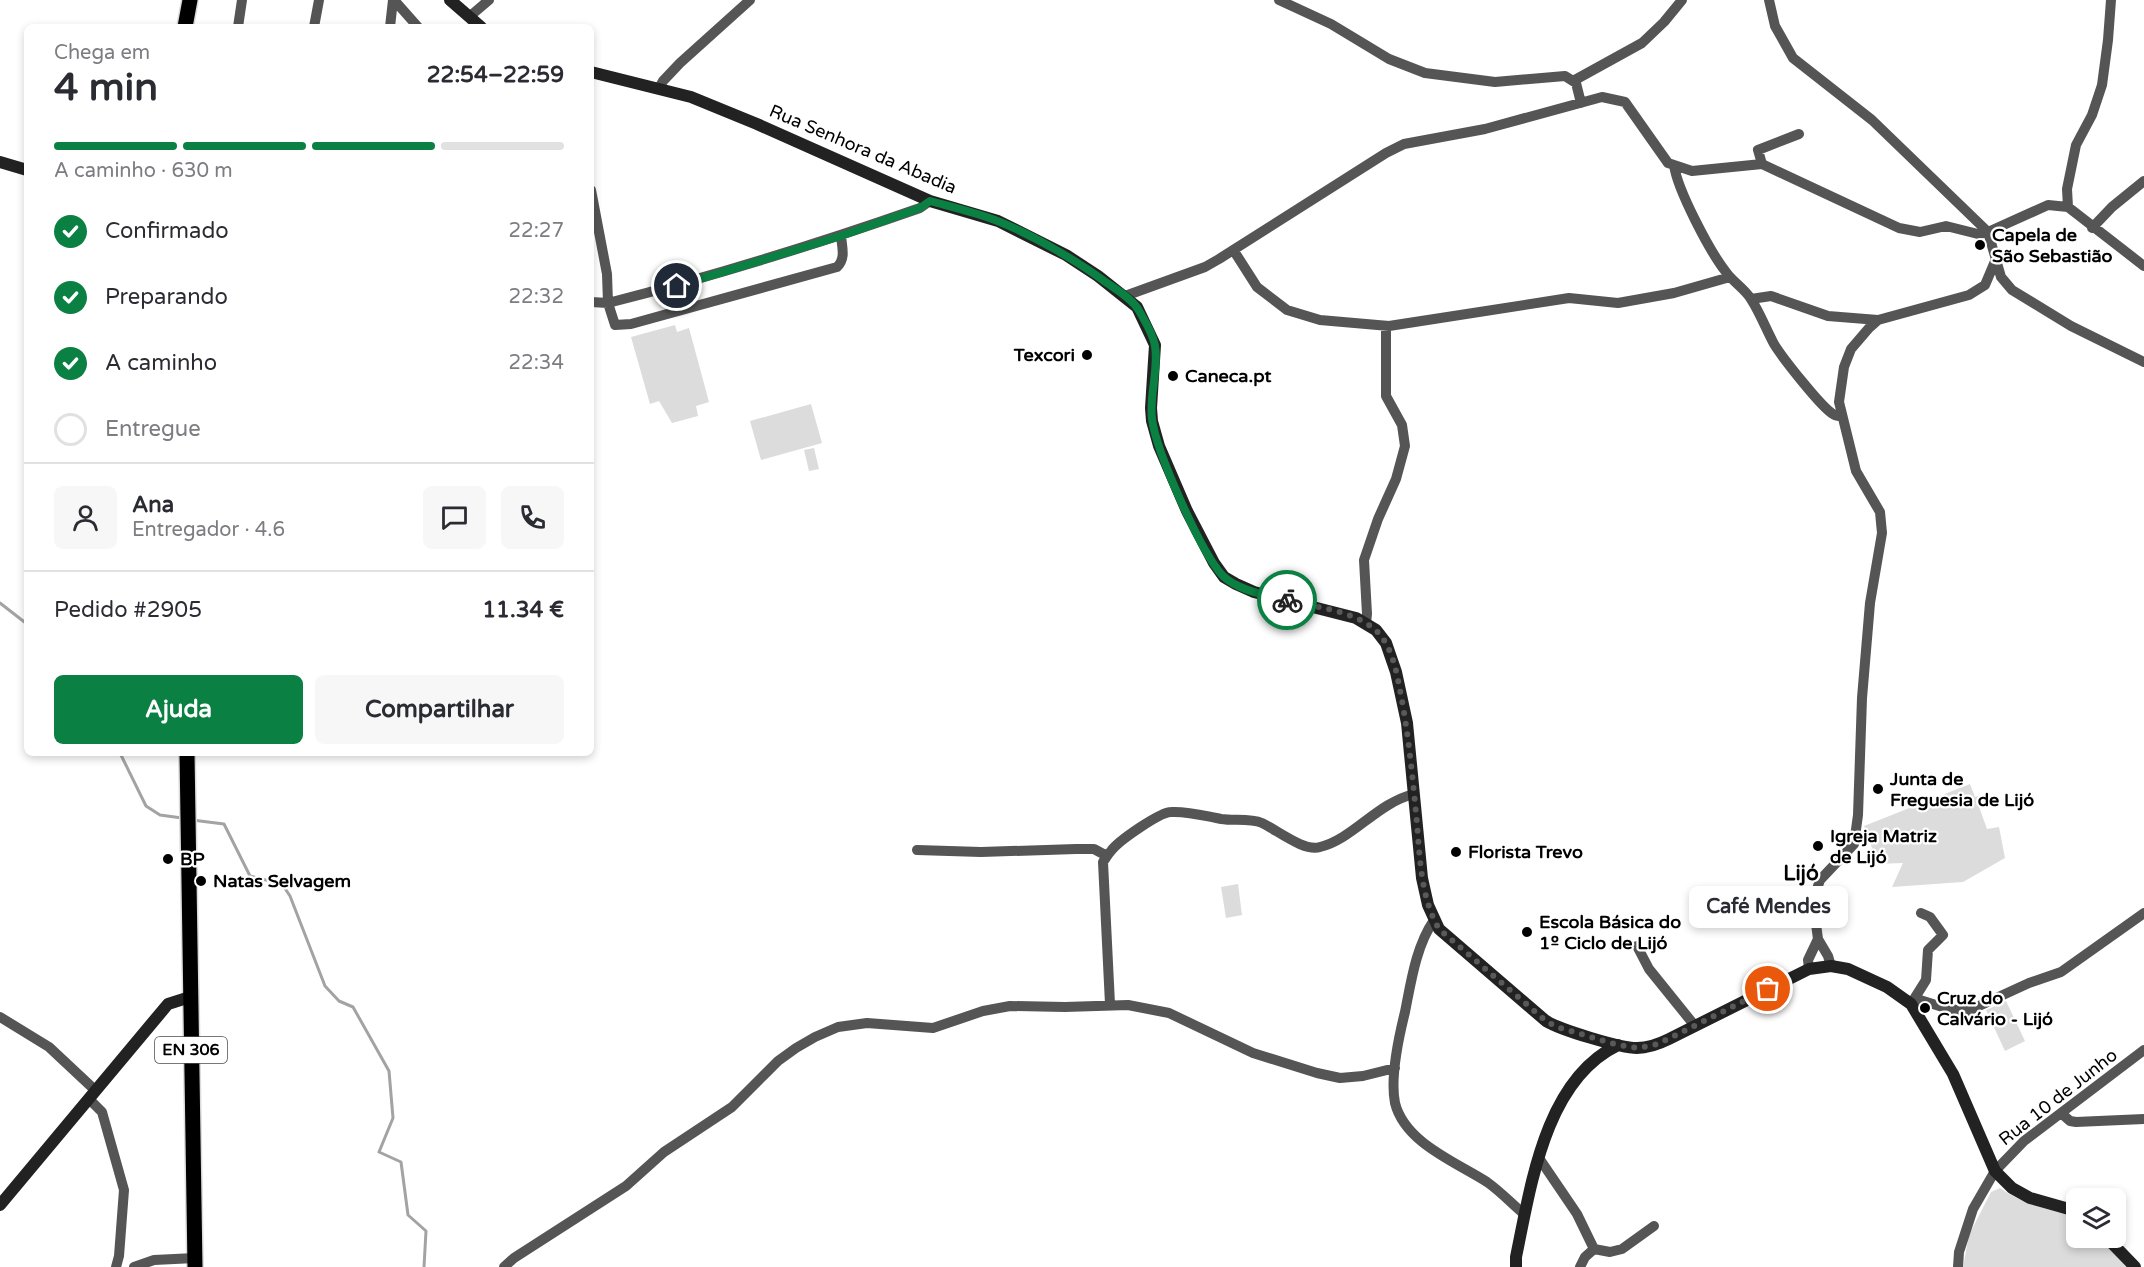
<!DOCTYPE html>
<html lang="pt">
<meta charset="utf-8">
<style>
:root{--surface:#fff;--page:#f7f7f7;--text:#2b2b33;--muted:#7c7c81;--line:#e1e1e2;--accent:#0b8043}
body{margin:0;font-family:"Varela Round",sans-serif;background:var(--page);color:var(--text);height:100vh;display:flex;flex-direction:column;font-size:22px;white-space:nowrap}
*{box-sizing:border-box;margin:0}
p{font-size:20px;color:var(--muted)}
.icon{flex:none;width:33px;height:33px;fill:none;stroke:currentColor;stroke-width:2;stroke-linecap:round;stroke-linejoin:round}
.map{position:relative;flex:1;overflow:hidden}
.side{position:absolute;left:24px;top:24px;width:570px;height:732px;display:flex;flex-direction:column;background:var(--surface);border-radius:9px;box-shadow:0 3px 9px #0003}
.side>*{flex:none}
.fabs{position:absolute;left:2066px;top:1188px;display:grid;gap:12px}
.fabs a{display:grid;place-items:center;width:60px;height:60px;border-radius:9px;background:var(--surface);box-shadow:0 3px 9px #0003;font-size:30px}
.pin{position:absolute;display:grid;place-items:center;width:51px;height:51px;color:#fff;margin:-26px;border:3px solid #fff;border-radius:50%;box-shadow:0 2px 6px #0007}
.courier{position:absolute;display:grid;place-items:center;width:60px;height:60px;margin:-30px;border:4px solid #0b8043;border-radius:50%;background:#fff;color:#222;box-shadow:0 2px 8px #0007}
.bubble{position:absolute;height:42px;border-radius:9px;background:var(--surface);box-shadow:0 3px 9px #0003;font-size:20px;font-weight:700;line-height:42px;text-align:center}
.head em{font-style:normal;font-weight:700}
.head div{display:flex;flex-direction:column-reverse}
.head{display:flex;align-items:center;justify-content:space-between;height:102px;padding:0 30px}
h1{font-size:39px;font-weight:700;line-height:45px}
.bar{display:grid;grid-template-columns:repeat(4,1fr);gap:9px 6px;align-content:center;height:72px;padding:0 30px}
.bar i{height:8px;border-radius:4px;background:var(--line)}
.bar .active{background:var(--accent)}
.bar p{grid-column:span 4}
.line{display:flex;align-items:center;gap:15px;padding:0 30px;border-top:2px solid var(--line)}
.line div{flex:1}
.round{display:grid;place-items:center;flex:none;width:63px;height:63px;border-radius:9px;background:var(--page)}
ol{padding:0 30px;list-style:none}
li{display:flex;align-items:center;gap:18px;height:66px}
li p{margin-inline-start:auto}
li .icon{padding:6px;border-radius:50%;background:var(--accent);color:#fff;stroke-width:4}
li:last-child{color:var(--muted)}
li i{width:33px;height:33px;border:3px solid var(--line);border-radius:50%}
.cta{display:flex;gap:12px;margin-top:auto;padding:12px 30px}
.cta a{flex:1;height:69px;border-radius:9px;background:var(--accent);color:#fff;font-size:24px;font-weight:700;line-height:69px;text-align:center}
.cta a+a{background:var(--page);color:var(--text)}
.map>svg:first-child{display:block}
.green{fill:#dcdcdc}
.lines{fill:none;stroke-linecap:round;stroke-linejoin:round}
.stream{stroke:#a3a3a3;stroke-width:3}
.primary-casing{stroke:#dbdbdb;stroke-width:18}
.street{stroke:#555;stroke-width:10}
.secondary{stroke:#222;stroke-width:12}
.primary{stroke:#000;stroke-width:15}
.done{stroke:#595959;stroke-width:6;stroke-dasharray:0 10.8}
.route{stroke:#0b8043;stroke-width:8}
.poi-dot{fill:#000;stroke:#fff;stroke-width:2}
.labels{text-anchor:middle;dominant-baseline:central;stroke-width:4.5;stroke-linejoin:round;paint-order:stroke}
.shield{fill:#fff;stroke:#4c4c4c;stroke-width:1.5}
.shield-label{font-size:16px;font-weight:bold;fill:#000}
.street-label{font-size:18px;fill:#000;stroke:#fff}
.poi-label{font-size:18px;font-weight:bold;fill:#000;stroke:#fff;text-anchor:start}
.quarter-label{font-size:21px;font-weight:bold;fill:#000;stroke:#fff}
</style>
<div class="map">
<svg width="2144" height="1267" viewBox="0 0 2144 1267">
<rect width="100%" height="100%" fill="#fff"/>
<path class="green" d="M 675,325 L 677,332 L 689,328 L 709,402 L 696,406 L 698,416 L 672,423 L 659,401 L 650,404 L 631,337 Z
M 811,404 L 822,443 L 761,460 L 750,421 Z
M 814,448 L 819,469 L 809,471 L 804,450 Z
M 1970,784 L 1975,797 L 1981,795 L 1984,801 L 1978,804 L 1987,829 L 1999,827 L 2005,858 L 1963,882 L 1892,887 L 1903,863 L 1876,864 L 1876,859 L 1864,826 Z
M 1238,884 L 1242,915 L 1226,918 L 1221,887 Z
M 2006,1001 L 2025,1041 L 2005,1051 L 1986,1010 Z
M 2000,1188 C 2024,1205 2048,1209 2076,1217 L 2076,1238 L 2100,1238 L 2126,1267 L 1963,1267 L 1969,1235 L 1991,1192 Z"/>
<g class="lines">
<path class="stream" d="M 0,603 L 27,624
M 120,753 L 146,806 L 160,815 L 182,818
M 192,820 L 224,824 L 250,876 L 282,884 L 290,896 L 325,986 L 339,1001 L 353,1007 L 389,1071 L 393,1118 L 379,1152 L 401,1162 L 408,1215 L 426,1231 L 424,1267"/>
<g class="primary-casing">
<path id="primary" d="M 185,27 L 190,0
M 187,753 L 195,1267"/>
</g>
<path class="street" d="M 394,0 L 418,27
M 1279,0 L 1331,24 L 1389,59 L 1425,73 L 1495,82 L 1565,76 L 1576,83 L 1581,103
M 1769,0 L 1775,26 L 1793,58 L 1872,120 L 1988,232 L 2001,277 L 2012,290 L 2071,326 L 2144,362
M 469,17 L 489,0
M 238,27 L 242,0
M 314,27 L 319,0
M 390,27 L 393,0
M 1573,81 L 1642,43 L 1664,22 L 1682,0
M 659,88 L 663,81 L 680,63 L 750,0
M 1762,164 L 1758,150 L 1799,134
M 1674,165 C 1677,189 1710,252 1726,272 C 1733,282 1744,288 1751,299 C 1760,313 1766,329 1774,344 C 1782,357 1821,407 1833,414 C 1836,416 1839,416 1842,417
M 591,190 L 607,274 L 608,303 L 615,325 L 631,324 L 837,267 C 846,259 842,247 841,236
M 2068,207 L 2067,189 L 2076,145 L 2092,115 L 2102,85 L 2108,40 L 2111,0
M 2092,228 L 2112,207 L 2144,181
M 1234,251 L 1257,287 L 1287,310 L 1320,320 L 1389,326 L 1569,298 L 1618,303 L 1674,293 L 1730,277
M 1125,296 L 1205,267 L 1219,259 L 1386,153 L 1404,144 L 1485,129 L 1602,97 L 1625,102 L 1668,163 L 1692,171 L 1762,164 L 1899,228 L 1920,232 L 1946,226 L 1978,234 L 1988,232 L 2048,205 L 2068,207 L 2144,266
M 1751,299 L 1771,296 L 1828,316 L 1878,320
M 591,302 L 608,303 C 714,276 817,244 920,208 L 930,201
M 1366,623 L 1367,614 L 1364,560 L 1378,519 L 1396,479 L 1405,446 L 1402,425 L 1386,396 L 1386,326
M 917,850 L 981,852 L 1076,849 L 1094,849 L 1107,856
M 1434,920 C 1416,946 1411,982 1405,1012 C 1399,1036 1390,1078 1395,1103 C 1405,1143 1456,1162 1487,1182 C 1500,1191 1512,1204 1525,1215
M 1637,946 L 1649,969 L 1695,1026
M 1831,966 L 1828,956 L 1818,939 L 1813,901 L 1820,880 L 1854,844 L 1858,815 L 1862,698 L 1870,603 L 1882,533 L 1880,512 L 1856,471 L 1839,402 L 1844,367 L 1851,349 L 1869,328 L 1878,320 L 1969,295 L 1985,285 L 1996,259
M 1809,969 L 1808,960 L 1818,939
M 1110,1004 L 1103,862 C 1106,858 1108,854 1111,851 C 1118,841 1160,812 1171,812 C 1188,811 1205,816 1221,819 C 1234,821 1250,818 1262,823 C 1277,830 1304,852 1320,847 C 1353,839 1377,803 1414,794
M 1911,1004 L 1920,1000 L 1949,1009 L 1968,1011 L 2029,983 L 2061,972 L 2144,913
M 1911,1004 L 1926,980 L 1928,950 L 1943,935 L 1930,917 L 1921,913
M 0,1017 L 49,1047 L 96,1091
M 89,1099 L 102,1112 L 124,1190 L 119,1256 L 116,1267
M 2061,1113 L 2070,1121 L 2076,1122 L 2144,1119
M 1539,1158 L 1577,1214 L 1594,1249
M 134,1267 L 154,1260 L 195,1258
M 504,1267 L 514,1258 L 626,1186 L 664,1152 L 732,1107 L 778,1061 L 796,1048 L 815,1037 L 838,1027 L 867,1023 L 933,1028 L 983,1011 L 1010,1006 L 1065,1007 L 1128,1005 L 1169,1013 L 1253,1053 L 1317,1073 L 1340,1078 L 1363,1076 L 1395,1068
M 1580,1267 L 1585,1257 L 1594,1249 L 1610,1252 L 1622,1249 L 1654,1226
M 1958,1267 L 1959,1252 L 1973,1209 L 1995,1171 L 2024,1141 L 2144,1050"/>
<path class="secondary" d="M 450,0 L 481,27
M 591,72 L 691,97 L 757,124 L 930,201 L 998,221 L 1066,255 L 1098,276 L 1137,307 L 1155,345 L 1151,408 L 1152,421 L 1159,446 L 1187,511 L 1214,563 L 1224,577 L 1236,584 L 1254,592 L 1356,618 L 1376,630 L 1386,643 L 1396,672 L 1407,723 L 1422,878 L 1428,905 L 1439,929 L 1546,1021 C 1561,1030 1620,1048 1637,1048 C 1649,1048 1659,1044 1669,1039 L 1809,969 L 1831,966 L 1848,969 L 1887,987 L 1911,1004 L 1953,1074 L 1995,1171 L 2012,1188 L 2030,1198 L 2076,1211
M 0,162 L 27,170
M 0,1205 L 168,1004 L 190,997
M 2107,1238 L 2135,1267
M 1516,1267 L 1516,1257 C 1531,1185 1545,1080 1618,1045"/>
<use href="#primary" class="primary"/>
</g>
<g class="lines">
<path class="done" d="M 1287,600 C 1314,607 1350,610 1373,628 C 1391,642 1396,669 1400,690 C 1408,731 1412,772 1416,813 C 1420,851 1419,895 1439,929 L 1546,1021 L 1557,1027 L 1618,1045 L 1638,1048 L 1658,1044 L 1768,989"/>
<path class="route" d="M 677,286 L 841,236 L 920,208 L 930,201 C 952,207 974,212 995,220 C 1031,234 1076,260 1107,283 C 1117,290 1131,298 1138,309 C 1144,319 1153,334 1155,346 C 1159,369 1149,395 1152,419 C 1156,451 1201,553 1223,576 C 1239,591 1266,595 1287,600"/>
</g>
<g class="poi-dot">
<circle cx="1980" cy="245" r="6"/>
<circle cx="1087" cy="355" r="6"/>
<circle cx="1173" cy="376" r="6"/>
<circle cx="1878" cy="789" r="6"/>
<circle cx="1818" cy="846" r="6"/>
<circle cx="1456" cy="852" r="6"/>
<circle cx="168" cy="859" r="6"/>
<circle cx="201" cy="881" r="6"/>
<circle cx="1527" cy="932" r="6"/>
<circle cx="1925" cy="1008" r="6"/>
</g>
<g class="labels">
<rect class="shield" x="155" y="1037" width="72" height="26" rx="4.5"/>
<g class="shield-label">
<text x="191" y="1050">EN 306</text>
</g>
<g class="street-label">
<text transform="translate(863 149) rotate(23)">Rua Senhora da Abadia</text>
<text transform="translate(2058 1097) rotate(-38)">Rua 10 de Junho</text>
</g>
<g class="poi-label">
<text x="1992" y="235">Capela de<tspan x="1992" dy="21">São Sebastião</tspan></text>
<text x="1075" y="355" text-anchor="end">Texcori</text>
<text x="1185" y="376">Caneca.pt</text>
<text x="1890" y="779">Junta de<tspan x="1890" dy="21">Freguesia de Lijó</tspan></text>
<text x="1830" y="836">Igreja Matriz<tspan x="1830" dy="21">de Lijó</tspan></text>
<text x="1468" y="852">Florista Trevo</text>
<text x="180" y="859">BP</text>
<text x="213" y="881">Natas Selvagem</text>
<text x="1539" y="922">Escola Básica do<tspan x="1539" dy="21">1º Ciclo de Lijó</tspan></text>
<text x="1937" y="998">Cruz do<tspan x="1937" dy="21">Calvário - Lijó</tspan></text>
</g>
<g class="quarter-label">
<text x="1801" y="873">Lijó</text>
</g>
</g>
</svg>
<div class="fabs">
<a><svg class="icon" aria-label="layers" viewBox="0 0 24 24"><path d="M12 4l9 5-9 5-9-5zM3 14l9 5 9-5"/></svg></a>
</div>
<div class="pin" style="left:1768px;top:989px;background:#ea580c"><svg class="icon" aria-label="bag" viewBox="0 0 24 24"><path d="M5 8h14l-1 12H6zM9 8a3 3 0 0 1 6 0"/></svg></div>
<div class="pin" style="left:677px;top:286px;background:#1f2937"><svg class="icon" aria-label="home" viewBox="0 0 24 24"><path d="M3 11l9-7 9 7M6 9v11h12V9"/></svg></div>
<div class="courier" style="left:1287px;top:600px"><svg class="icon" aria-label="bike" viewBox="0 0 24 24"><circle cx="6" cy="16" r="4"/><circle cx="18" cy="16" r="4"/><path d="M6 16l4-8h5l3 8M10 8l3 8H6M13 5h3"/></svg></div>
<div class="bubble" style="left:1689px;top:886px;width:159px">Café Mendes</div>
<section class="side">
<div class="head"><div><h1>4 min</h1><p>Chega em</p></div><em>22:54–22:59</em></div>
<div class="bar"><i class="active"></i><i class="active"></i><i class="active"></i><i></i><p>A caminho · 630 m</p></div>
<ol>
<li><svg class="icon" aria-label="check" viewBox="0 0 24 24"><path d="M5 12l5 5 9-10"/></svg>Confirmado<p>22:27</p></li>
<li><svg class="icon" aria-label="check" viewBox="0 0 24 24"><path d="M5 12l5 5 9-10"/></svg>Preparando<p>22:32</p></li>
<li><svg class="icon" aria-label="check" viewBox="0 0 24 24"><path d="M5 12l5 5 9-10"/></svg>A caminho<p>22:34</p></li>
<li><i></i>Entregue</li>
</ol>
<div class="line" style="height:108px"><a class="round"><svg class="icon" aria-label="person" viewBox="0 0 24 24"><circle cx="12" cy="8" r="4"/><path d="M4 21q1-7 8-7t8 7"/></svg></a><div><b>Ana</b><p>Entregador · 4.6</p></div><a class="round"><svg class="icon" aria-label="chat" viewBox="0 0 24 24"><path d="M4 5h16v11H9l-5 4z"/></svg></a><a class="round"><svg class="icon" aria-label="phone" viewBox="0 0 24 24"><path d="M5 4h4l2 5-3 2q2 4 5 5l2-3 5 2v4C11 20 4 13 5 4z"/></svg></a></div>
<div class="line" style="height:78px"><div>Pedido #2905</div><b>11.34 €</b></div>
<div class="cta"><a>Ajuda</a><a>Compartilhar</a></div>
</section>
</div>
